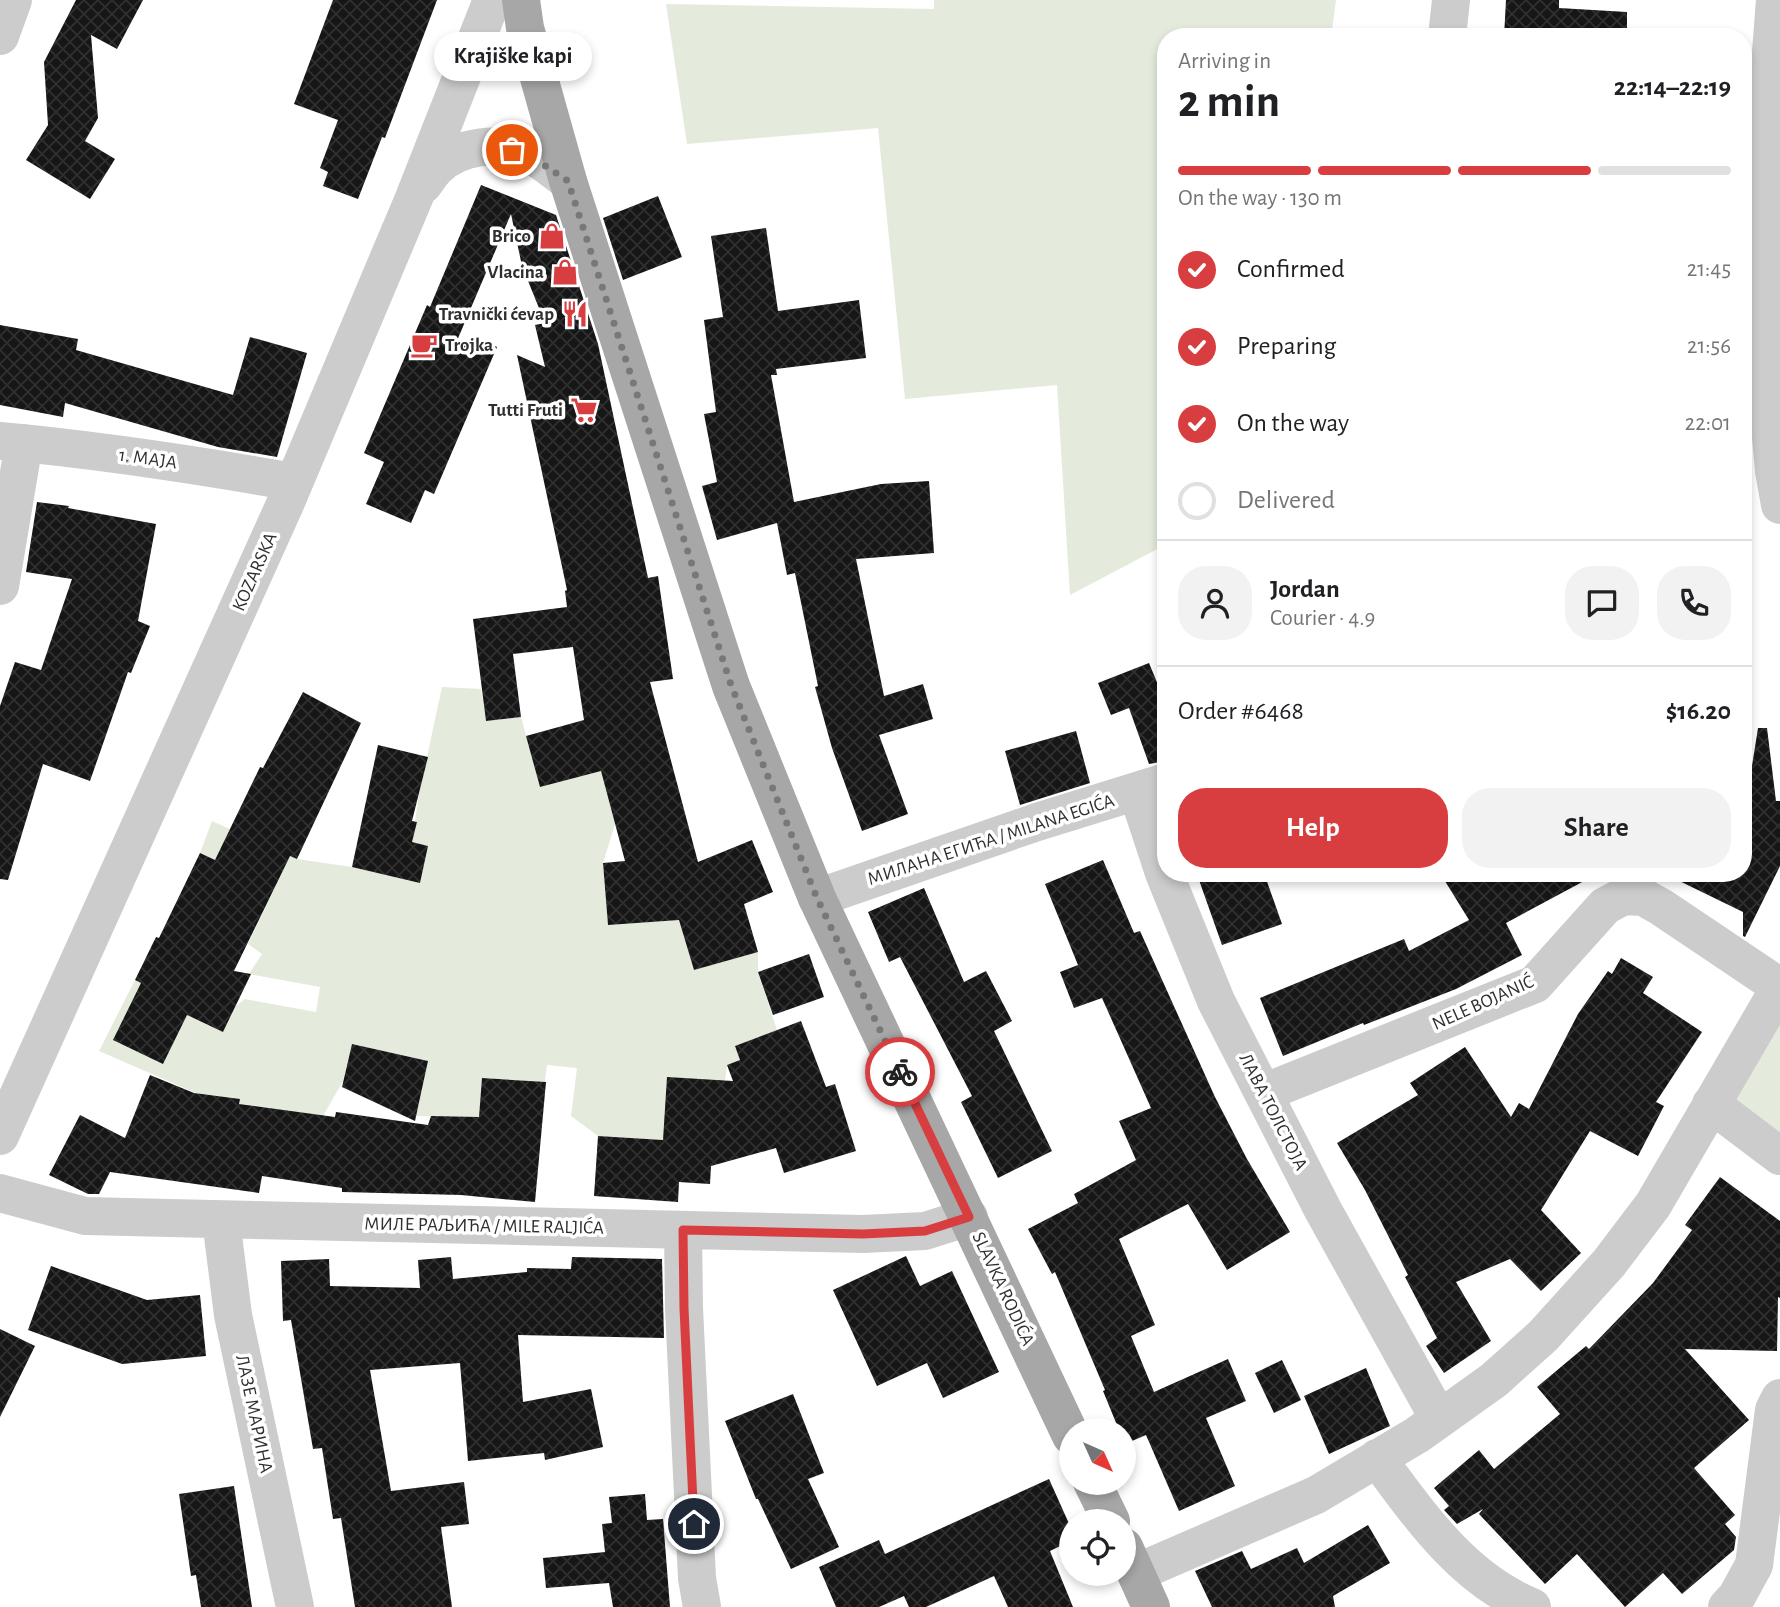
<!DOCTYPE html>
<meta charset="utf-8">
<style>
:root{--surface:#fff;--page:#f2f2f2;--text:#202124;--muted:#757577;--line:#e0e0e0;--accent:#d83e3f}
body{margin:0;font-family:"Alegreya Sans",sans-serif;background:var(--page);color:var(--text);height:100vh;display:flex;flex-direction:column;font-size:26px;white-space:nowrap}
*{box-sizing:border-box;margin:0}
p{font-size:23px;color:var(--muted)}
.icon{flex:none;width:38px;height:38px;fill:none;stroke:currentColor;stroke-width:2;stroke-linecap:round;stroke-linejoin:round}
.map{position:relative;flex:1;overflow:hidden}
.panel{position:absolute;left:1157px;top:28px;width:595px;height:854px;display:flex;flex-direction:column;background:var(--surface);border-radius:28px;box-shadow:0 4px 10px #0003}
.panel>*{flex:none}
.needle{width:46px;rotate:135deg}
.tools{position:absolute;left:1059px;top:1418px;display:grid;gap:14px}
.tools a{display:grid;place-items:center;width:77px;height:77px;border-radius:50%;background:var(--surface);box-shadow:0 4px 10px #0003;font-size:35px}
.pin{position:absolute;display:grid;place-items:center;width:60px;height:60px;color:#fff;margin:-30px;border:4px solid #fff;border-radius:50%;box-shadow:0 2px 7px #0007}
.courier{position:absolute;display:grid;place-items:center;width:70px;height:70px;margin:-35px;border:5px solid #d83e3f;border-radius:50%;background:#fff;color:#222;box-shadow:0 2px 9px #0007}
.bubble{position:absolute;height:49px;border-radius:24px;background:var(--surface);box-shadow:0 4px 10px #0003;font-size:23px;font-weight:700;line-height:49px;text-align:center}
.overview em{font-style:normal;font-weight:700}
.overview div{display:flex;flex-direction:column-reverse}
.overview{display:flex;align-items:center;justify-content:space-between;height:119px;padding:0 21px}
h1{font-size:46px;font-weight:700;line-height:52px}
.bar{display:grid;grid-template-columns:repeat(4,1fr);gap:10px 7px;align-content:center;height:84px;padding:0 21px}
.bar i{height:9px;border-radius:5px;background:var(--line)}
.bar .current{background:var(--accent)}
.bar p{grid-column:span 4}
.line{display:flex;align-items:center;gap:18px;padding:0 21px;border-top:2px solid var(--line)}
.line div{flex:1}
.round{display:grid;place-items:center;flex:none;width:74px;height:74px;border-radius:28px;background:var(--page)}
ol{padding:0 21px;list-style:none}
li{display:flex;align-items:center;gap:21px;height:77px}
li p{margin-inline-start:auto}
li .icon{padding:7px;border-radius:50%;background:var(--accent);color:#fff;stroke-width:4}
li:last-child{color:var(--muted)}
li i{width:38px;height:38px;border:4px solid var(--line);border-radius:50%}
.button{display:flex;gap:14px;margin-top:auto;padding:14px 21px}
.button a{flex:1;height:80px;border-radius:28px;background:var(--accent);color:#fff;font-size:28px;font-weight:700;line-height:80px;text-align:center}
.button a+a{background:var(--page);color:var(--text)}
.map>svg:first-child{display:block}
.green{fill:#e4ebdd}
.building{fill:url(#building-cross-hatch)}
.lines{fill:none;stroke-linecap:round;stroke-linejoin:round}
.minor{stroke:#ccc;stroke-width:38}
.major{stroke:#a7a7a7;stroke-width:38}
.done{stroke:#787878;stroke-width:7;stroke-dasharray:0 12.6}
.route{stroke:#d83e3f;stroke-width:9}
.labels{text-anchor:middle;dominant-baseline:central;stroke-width:7;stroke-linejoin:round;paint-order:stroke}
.poi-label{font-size:19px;font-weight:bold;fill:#2f2f2f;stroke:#fff;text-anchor:end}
.street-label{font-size:19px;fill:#2f2f2f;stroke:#fff}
</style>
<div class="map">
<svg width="1780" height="1607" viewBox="0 0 1780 1607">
<defs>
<pattern id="building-cross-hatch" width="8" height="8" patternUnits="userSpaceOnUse" patternTransform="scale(1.75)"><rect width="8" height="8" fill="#161616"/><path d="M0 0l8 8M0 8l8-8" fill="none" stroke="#303030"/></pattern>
</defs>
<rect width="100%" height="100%" fill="#fff"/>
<path class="green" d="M 934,0 L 1336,0 L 1332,31 L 1352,33 L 1351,37 L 1166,37 L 1165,545 L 1070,595 L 1057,385 L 905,399 L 878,128 L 687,144 L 666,4 L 934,9 Z
M 442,687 L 481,689 L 486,721 L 521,717 L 540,787 L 601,771 L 615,824 L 603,863 L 608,925 L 689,919 L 684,936 L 694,970 L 758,952 L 758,972 L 777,1030 L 735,1046 L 740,1060 L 727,1065 L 725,1081 L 663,1140 L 598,1136 L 571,1116 L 577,1068 L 547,1065 L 541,1112 L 524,1119 L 526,1081 L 483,1078 L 479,1117 L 409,1116 L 418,1108 L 428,1061 L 352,1044 L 343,1081 L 323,1116 L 236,1121 L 239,1099 L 198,1094 L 99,1051 L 135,980 L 185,1005 L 188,1016 L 223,1032 L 236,1006 L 245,999 L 316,1012 L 320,987 L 249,974 L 262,954 L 248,944 L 274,890 L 200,853 L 212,821 L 297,859 L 352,867 L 420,882 L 428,846 L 412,842 L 419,794 Z
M 1780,1013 L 1780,1137 L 1734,1098 Z"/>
<path class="building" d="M 76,0 L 143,0 L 117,49 L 91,35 L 98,118 L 85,141 L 115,159 L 90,199 L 26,160 L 48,125 L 44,62 Z
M 333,0 L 437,0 L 385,138 L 382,137 L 358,199 L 323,186 L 328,172 L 320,168 L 338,120 L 294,104 Z
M 1506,0 L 1559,0 L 1559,8 L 1627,12 L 1627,37 L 1504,37 Z
M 481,185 L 556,215 L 598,344 L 648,578 L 658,576 L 673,679 L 650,682 L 698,862 L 752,840 L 773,892 L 744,904 L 758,952 L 694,970 L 679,920 L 608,925 L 603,863 L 625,861 L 601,771 L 540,787 L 526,736 L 584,720 L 573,647 L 513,654 L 521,717 L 486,721 L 473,619 L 567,607 L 565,591 L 567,590 L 517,355 L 545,367 L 535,325 L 545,323 L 522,266 L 511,214 L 456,343 L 478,338 L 497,347 L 434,494 L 425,490 L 411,523 L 366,504 L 384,462 L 364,453 L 427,305 L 430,307 Z
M 658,196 L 682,257 L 623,280 L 603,218 Z
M 766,228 L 778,311 L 859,300 L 866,358 L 776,369 L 777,375 L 771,375 L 794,502 L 881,484 L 929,481 L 934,553 L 856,559 L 884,696 L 923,684 L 933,719 L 879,735 L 908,814 L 862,831 L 832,748 L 815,687 L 818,686 L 795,573 L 787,575 L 777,523 L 717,540 L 702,486 L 717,482 L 704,414 L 716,412 L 704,320 L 723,317 L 711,236 Z
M 0,325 L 78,339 L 76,350 L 233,395 L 250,337 L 307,353 L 277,457 L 218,447 L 65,403 L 63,417 L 0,405 Z
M 37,502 L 69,506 L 68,508 L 156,524 L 138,621 L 150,626 L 131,673 L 128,672 L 90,781 L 43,764 L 8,880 L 0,879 L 0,706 L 15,662 L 41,670 L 72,579 L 26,572 Z
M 1149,663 L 1166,704 L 1166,761 L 1149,764 L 1129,708 L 1111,715 L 1098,683 Z
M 303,692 L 361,723 L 297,859 L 290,856 L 234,971 L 251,974 L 223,1032 L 187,1015 L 163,1064 L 113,1040 L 141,983 L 135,980 L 156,937 L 159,938 L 200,853 L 215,860 L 260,767 L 263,768 Z
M 1758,728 L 1767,728 L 1776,801 L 1780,801 L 1780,866 L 1745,937 L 1743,936 L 1743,912 L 1663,873 L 1743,873 L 1743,823 Z
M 1076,731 L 1090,783 L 1020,805 L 1005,751 Z
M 378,745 L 428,757 L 412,821 L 417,822 L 412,842 L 428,846 L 420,883 L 352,867 Z
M 1103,860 L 1134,933 L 1140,931 L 1215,1097 L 1247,1159 L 1290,1232 L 1227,1270 L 1188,1204 L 1119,1239 L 1155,1325 L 1131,1336 L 1154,1392 L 1228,1359 L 1246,1401 L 1206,1418 L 1235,1486 L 1179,1511 L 1146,1435 L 1125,1444 L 1124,1430 L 1119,1430 L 1103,1391 L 1105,1390 L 1055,1272 L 1052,1274 L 1028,1229 L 1078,1203 L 1074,1194 L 1136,1160 L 1119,1121 L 1151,1108 L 1102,998 L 1074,1008 L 1060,972 L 1078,965 L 1045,884 Z
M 1219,873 L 1264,873 L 1282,924 L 1222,945 L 1199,880 Z
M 1440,873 L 1599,873 L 1506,923 L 1522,955 L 1456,989 L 1364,1025 L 1363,1023 L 1283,1056 L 1260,998 L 1404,939 L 1409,951 L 1469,920 Z
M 924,888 L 964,982 L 986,971 L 1012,1021 L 994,1031 L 1052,1151 L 998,1178 L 961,1102 L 972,1096 L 900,957 L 889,962 L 868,912 Z
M 809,954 L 824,997 L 773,1015 L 758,972 Z
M 1621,958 L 1653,977 L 1643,993 L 1702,1032 L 1656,1102 L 1664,1106 L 1638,1156 L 1590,1131 L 1541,1210 L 1581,1253 L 1541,1291 L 1510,1259 L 1456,1282 L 1491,1341 L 1444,1373 L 1426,1346 L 1437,1338 L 1405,1277 L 1408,1275 L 1365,1190 L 1337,1143 L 1418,1095 L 1410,1083 L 1465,1047 L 1511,1117 L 1519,1103 L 1529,1109 L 1578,1014 L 1608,971 L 1612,974 Z
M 801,1021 L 826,1087 L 835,1084 L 856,1151 L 784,1173 L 776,1148 L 711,1166 L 710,1184 L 679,1182 L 678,1202 L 594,1196 L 598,1136 L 663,1140 L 667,1077 L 733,1081 L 727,1065 L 740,1060 L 735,1046 Z
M 352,1044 L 428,1061 L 415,1121 L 342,1087 Z
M 150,1075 L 194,1093 L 240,1099 L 239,1104 L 335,1117 L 336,1112 L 428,1125 L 431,1116 L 479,1117 L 482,1078 L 546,1082 L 535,1202 L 461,1195 L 342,1192 L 342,1188 L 262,1176 L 259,1193 L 110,1172 L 99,1194 L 88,1194 L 49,1175 L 80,1115 L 125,1138 Z
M 1720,1177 L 1780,1221 L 1780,1298 L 1778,1297 L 1777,1351 L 1685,1349 L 1749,1420 L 1694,1468 L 1735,1515 L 1725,1524 L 1736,1537 L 1734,1550 L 1682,1594 L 1663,1573 L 1625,1607 L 1577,1554 L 1545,1584 L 1479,1514 L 1483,1509 L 1457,1524 L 1444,1510 L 1449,1506 L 1434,1488 L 1479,1450 L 1494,1469 L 1560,1414 L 1537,1387 L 1586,1346 L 1589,1349 L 1653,1283 L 1692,1230 L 1685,1225 Z
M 906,1256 L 920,1286 L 952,1271 L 999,1372 L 943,1398 L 927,1363 L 877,1386 L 833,1290 Z
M 451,1257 L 453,1279 L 527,1272 L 527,1268 L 571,1269 L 572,1257 L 662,1259 L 664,1338 L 518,1335 L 523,1402 L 591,1389 L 603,1447 L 545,1460 L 544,1453 L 468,1461 L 460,1363 L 370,1370 L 391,1491 L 464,1482 L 469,1524 L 441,1527 L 452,1607 L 355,1607 L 341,1518 L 333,1519 L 322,1448 L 313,1449 L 291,1320 L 283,1321 L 281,1261 L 329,1259 L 330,1286 L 420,1288 L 418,1260 Z
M 51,1266 L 147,1300 L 200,1295 L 206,1356 L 122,1364 L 28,1330 Z
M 0,1329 L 35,1346 L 0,1417 Z
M 1282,1360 L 1301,1400 L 1274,1413 L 1255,1373 Z
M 1366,1368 L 1390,1426 L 1329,1454 L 1304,1396 Z
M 793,1394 L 824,1473 L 808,1479 L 839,1547 L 791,1569 L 758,1499 L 756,1499 L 725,1421 Z
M 1049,1479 L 1071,1528 L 1071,1541 L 1050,1551 L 1073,1607 L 1008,1607 L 994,1576 L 926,1607 L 909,1607 L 904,1596 L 879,1607 L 836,1607 L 819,1567 L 879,1540 L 885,1554 Z
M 234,1486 L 252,1607 L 201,1607 L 196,1575 L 191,1576 L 179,1494 Z
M 645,1494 L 647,1520 L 663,1519 L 670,1607 L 613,1607 L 609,1583 L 546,1588 L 543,1558 L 605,1552 L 602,1524 L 612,1523 L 609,1497 Z
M 1368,1525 L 1390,1563 L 1333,1596 L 1335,1607 L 1212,1607 L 1195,1571 L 1242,1551 L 1251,1569 L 1297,1548 L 1304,1563 Z"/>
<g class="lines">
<path class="minor" d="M 1775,0 L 1770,65 L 1762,335 L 1774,471 L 1780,505
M 0,36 L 13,0
M 1447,37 L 1451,0
M 423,185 C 427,180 431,173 436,168 C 459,145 499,141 528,154 C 542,160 555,172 568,181
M 0,441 C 99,450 197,465 294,482
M 0,586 L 24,443
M 1137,791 L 1164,873 L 1216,1001 L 1323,1210 L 1439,1419
M 817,898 L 1037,822 L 1166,782
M 1711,1104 L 1780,1156
M 0,1136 L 286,502 L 414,198 L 492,0
M 0,1193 L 85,1216 L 863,1234 L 925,1231 L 969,1217
M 221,1220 L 233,1315 L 295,1607
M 683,1230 L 684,1308 L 697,1578 L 702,1607
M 1377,1458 C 1420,1516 1463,1579 1532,1607
M 1136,1573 L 1316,1495 L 1417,1435 L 1494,1380 L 1543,1336 L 1609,1263 L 1653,1205 L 1780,987 L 1661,907 L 1643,897 L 1624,896 L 1605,906 L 1535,984 L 1263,1093
M 1727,1607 L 1737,1596 L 1754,1565 L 1774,1410 L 1780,1398"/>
<path class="major" d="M 521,0 L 525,28 L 568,181 L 731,686 L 817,898 L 1071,1436
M 1092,1482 L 1111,1521
M 1124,1547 L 1151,1607"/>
</g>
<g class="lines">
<path class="done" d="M 512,150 L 526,153 L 568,181 L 731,685 L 817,898 L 900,1072"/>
<path class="route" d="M 694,1524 L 684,1308 L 683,1230 L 863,1234 L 925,1231 L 969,1217 L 900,1072"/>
</g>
<defs>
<g id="shop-bare" transform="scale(2.1)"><path d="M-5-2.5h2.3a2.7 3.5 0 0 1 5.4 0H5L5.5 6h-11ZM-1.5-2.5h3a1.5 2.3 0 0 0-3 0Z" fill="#d83e3f" stroke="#fff" stroke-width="2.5" paint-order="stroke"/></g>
<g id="restaurant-bare" transform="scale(2.1)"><path d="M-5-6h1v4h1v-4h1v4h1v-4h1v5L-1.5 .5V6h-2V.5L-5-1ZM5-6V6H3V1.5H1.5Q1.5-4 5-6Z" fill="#d83e3f" stroke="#fff" stroke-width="2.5" paint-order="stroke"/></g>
<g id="cafe-bare" transform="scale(2.1)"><path d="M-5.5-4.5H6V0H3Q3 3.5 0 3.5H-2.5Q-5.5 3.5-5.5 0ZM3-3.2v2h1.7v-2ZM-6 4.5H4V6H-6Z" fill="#d83e3f" stroke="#fff" stroke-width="2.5" paint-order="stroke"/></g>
<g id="supermarket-bare" transform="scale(2.1)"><path d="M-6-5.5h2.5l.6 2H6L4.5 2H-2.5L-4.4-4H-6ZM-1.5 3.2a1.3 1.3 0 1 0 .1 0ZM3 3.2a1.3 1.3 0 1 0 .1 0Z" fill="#d83e3f" stroke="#fff" stroke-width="2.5" paint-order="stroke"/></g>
</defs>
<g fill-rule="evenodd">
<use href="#shop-bare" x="552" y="236"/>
<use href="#shop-bare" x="565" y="272"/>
<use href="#restaurant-bare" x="575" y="314"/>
<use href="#cafe-bare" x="424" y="345"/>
<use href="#supermarket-bare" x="584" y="410"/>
</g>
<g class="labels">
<g class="poi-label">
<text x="531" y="236">Brico</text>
<text x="544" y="272">Vlacina</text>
<text x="554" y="314">Travnički ćevap</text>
<text x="445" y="345" text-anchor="start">Trojka</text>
<text x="563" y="410">Tutti Fruti</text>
</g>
<g class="street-label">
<text transform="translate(148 459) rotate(8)">1. МАЈА</text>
<text transform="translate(255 572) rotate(-66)">KOZARSKA</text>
<text transform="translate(991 840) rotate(-18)">МИЛАНА ЕГИЋА / MILANA EGIĆA</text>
<text transform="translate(1483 1003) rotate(-24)">NELE BOJANIĆ</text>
<text transform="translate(1273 1112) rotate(63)">ЛАВА ТОЛСТОЈА</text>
<text transform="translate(484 1226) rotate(1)">МИЛЕ РАЉИЋА / MILE RALJIĆA</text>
<text transform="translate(1003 1289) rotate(65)">SLAVKA RODIĆA</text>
<text transform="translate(254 1414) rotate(78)">ЛАЗЕ МАРИНА</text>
</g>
</g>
</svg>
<div class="tools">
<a><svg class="needle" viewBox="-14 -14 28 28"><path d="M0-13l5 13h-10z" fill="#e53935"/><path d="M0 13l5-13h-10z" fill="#757577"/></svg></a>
<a><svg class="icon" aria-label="locate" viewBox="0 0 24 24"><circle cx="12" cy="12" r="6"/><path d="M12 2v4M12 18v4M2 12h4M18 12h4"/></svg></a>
</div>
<div class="pin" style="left:512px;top:150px;background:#ea580c"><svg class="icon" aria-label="bag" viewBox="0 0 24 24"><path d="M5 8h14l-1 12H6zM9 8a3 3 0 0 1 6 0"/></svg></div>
<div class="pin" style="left:694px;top:1524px;background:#1f2937"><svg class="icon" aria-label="home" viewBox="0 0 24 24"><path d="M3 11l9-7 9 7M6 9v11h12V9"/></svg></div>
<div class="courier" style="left:900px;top:1072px"><svg class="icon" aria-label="bike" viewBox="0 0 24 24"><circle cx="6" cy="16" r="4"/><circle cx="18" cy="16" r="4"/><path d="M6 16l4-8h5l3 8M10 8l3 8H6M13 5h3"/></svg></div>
<div class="bubble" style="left:434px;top:32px;width:158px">Krajiške kapi</div>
<section class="panel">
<div class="overview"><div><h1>2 min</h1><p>Arriving in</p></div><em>22:14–22:19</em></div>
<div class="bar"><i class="current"></i><i class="current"></i><i class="current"></i><i></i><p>On the way · 130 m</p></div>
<ol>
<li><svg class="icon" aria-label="check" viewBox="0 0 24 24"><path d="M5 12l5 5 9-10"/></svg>Confirmed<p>21:45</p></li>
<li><svg class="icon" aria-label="check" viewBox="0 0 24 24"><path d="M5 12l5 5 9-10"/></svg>Preparing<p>21:56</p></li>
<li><svg class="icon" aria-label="check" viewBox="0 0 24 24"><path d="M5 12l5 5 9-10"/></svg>On the way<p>22:01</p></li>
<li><i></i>Delivered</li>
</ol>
<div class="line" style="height:126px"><a class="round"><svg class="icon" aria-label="person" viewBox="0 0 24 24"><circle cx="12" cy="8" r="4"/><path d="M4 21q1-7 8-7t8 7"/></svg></a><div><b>Jordan</b><p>Courier · 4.9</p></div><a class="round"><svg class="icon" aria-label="chat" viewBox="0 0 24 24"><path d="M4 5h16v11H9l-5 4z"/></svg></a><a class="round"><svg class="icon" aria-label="phone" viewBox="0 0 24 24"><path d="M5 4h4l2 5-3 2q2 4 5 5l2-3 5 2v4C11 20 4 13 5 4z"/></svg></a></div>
<div class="line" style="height:91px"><div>Order #6468</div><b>$16.20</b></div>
<div class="button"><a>Help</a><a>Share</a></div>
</section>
</div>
